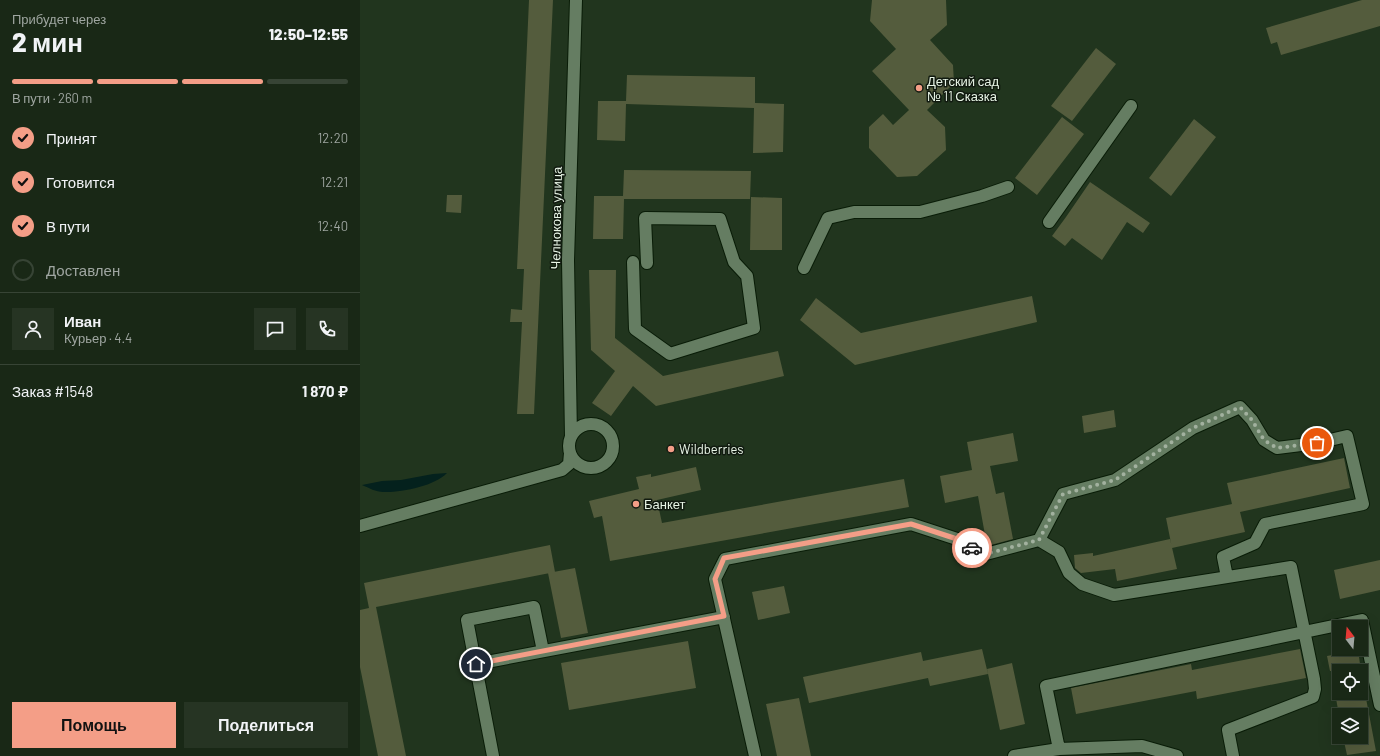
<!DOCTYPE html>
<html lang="ru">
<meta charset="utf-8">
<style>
:root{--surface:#192816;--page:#263423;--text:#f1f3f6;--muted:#9fa6a1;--line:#374435;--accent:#f49e87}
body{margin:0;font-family:Barlow,sans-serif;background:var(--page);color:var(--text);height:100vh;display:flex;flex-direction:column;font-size:15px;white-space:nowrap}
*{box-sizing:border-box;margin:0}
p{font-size:13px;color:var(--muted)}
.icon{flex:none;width:22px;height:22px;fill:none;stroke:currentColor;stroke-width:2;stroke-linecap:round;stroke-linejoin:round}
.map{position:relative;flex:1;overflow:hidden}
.side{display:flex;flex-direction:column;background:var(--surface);width:360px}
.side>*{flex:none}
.needle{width:26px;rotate:344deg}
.tools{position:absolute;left:972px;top:620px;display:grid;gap:8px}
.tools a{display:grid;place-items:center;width:36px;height:36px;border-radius:0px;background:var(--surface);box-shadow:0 4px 16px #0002,0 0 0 1px var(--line);font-size:20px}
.pin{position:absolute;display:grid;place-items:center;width:34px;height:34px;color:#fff;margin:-17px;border:2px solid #fff;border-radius:50%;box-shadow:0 1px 4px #0007}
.courier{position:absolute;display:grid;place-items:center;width:40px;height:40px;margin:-20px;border:3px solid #f49e87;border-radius:50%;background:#fff;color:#222;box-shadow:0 1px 5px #0007}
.headline em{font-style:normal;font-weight:800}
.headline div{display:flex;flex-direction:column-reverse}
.headline{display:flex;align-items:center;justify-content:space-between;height:68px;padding:0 12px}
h1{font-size:26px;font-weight:800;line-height:30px}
.bar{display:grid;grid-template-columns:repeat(4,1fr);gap:6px 4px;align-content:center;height:48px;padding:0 12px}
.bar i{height:5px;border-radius:3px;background:var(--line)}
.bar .selected{background:var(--accent)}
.bar p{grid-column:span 4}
.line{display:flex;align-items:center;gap:10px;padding:0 12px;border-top:1px solid var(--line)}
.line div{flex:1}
.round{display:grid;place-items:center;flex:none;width:42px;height:42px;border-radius:0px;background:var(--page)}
ol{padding:0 12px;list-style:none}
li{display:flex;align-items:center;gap:12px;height:44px}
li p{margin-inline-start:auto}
li .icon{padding:4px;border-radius:50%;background:var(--accent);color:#111;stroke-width:4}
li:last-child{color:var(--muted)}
li i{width:22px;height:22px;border:2px solid var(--line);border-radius:50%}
.primary-button{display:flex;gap:8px;margin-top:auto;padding:8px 12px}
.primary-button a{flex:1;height:46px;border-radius:0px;background:var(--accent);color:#111;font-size:16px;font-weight:800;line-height:46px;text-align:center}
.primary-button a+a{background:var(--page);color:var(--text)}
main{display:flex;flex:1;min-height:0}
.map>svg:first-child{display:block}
.water{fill:#04211d}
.building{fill:#545c3d}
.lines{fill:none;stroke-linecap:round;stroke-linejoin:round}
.street-casing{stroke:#091c07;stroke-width:14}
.street{stroke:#657d62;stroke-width:12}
.done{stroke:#a2b19f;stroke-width:4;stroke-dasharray:0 7.2}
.route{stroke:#f49e87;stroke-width:5}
.poi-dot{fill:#f49e87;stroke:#111a10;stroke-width:1.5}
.labels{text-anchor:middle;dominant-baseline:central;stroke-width:3;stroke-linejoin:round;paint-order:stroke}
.poi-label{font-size:13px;fill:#e7f4e5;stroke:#111a10;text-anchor:start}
.street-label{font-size:13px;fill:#e7f4e5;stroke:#111a10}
</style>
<main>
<section class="side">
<div class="headline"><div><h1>2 мин</h1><p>Прибудет через</p></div><em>12:50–12:55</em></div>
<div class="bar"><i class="selected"></i><i class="selected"></i><i class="selected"></i><i></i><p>В пути · 260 m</p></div>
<ol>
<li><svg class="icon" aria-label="check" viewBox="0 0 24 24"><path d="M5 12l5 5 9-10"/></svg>Принят<p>12:20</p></li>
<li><svg class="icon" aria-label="check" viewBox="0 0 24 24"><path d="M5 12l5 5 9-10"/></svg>Готовится<p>12:21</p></li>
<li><svg class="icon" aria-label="check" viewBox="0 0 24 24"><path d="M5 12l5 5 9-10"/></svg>В пути<p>12:40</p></li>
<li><i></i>Доставлен</li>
</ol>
<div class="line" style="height:72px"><a class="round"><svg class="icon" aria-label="person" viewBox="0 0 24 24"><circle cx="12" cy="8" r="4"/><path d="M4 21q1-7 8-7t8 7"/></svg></a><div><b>Иван</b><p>Курьер · 4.4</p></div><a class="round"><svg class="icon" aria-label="chat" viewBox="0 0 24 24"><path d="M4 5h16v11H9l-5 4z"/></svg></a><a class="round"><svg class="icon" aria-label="phone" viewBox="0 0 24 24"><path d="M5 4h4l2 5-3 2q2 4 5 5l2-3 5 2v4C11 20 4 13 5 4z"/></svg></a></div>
<div class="line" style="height:52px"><div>Заказ #1548</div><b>1 870 ₽</b></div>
<div class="primary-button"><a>Помощь</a><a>Поделиться</a></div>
</section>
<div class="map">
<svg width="1020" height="756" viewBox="0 0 1020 756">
<rect width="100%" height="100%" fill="#21351e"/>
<path class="water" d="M 87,473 C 75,486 40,493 23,492 C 16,492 9,488 2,485 L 22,481 L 41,480 L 73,474 Z"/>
<path class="building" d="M 169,0 L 193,0 L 174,414 L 157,414 L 162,322 L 150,322 L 151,309 L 162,310 L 164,269 L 157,269 Z
M 512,0 L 586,0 L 587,25 L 570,40 L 593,65 L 594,83 L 567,110 L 585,127 L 586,150 L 557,176 L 537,177 L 509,148 L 509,127 L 523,114 L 533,125 L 549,110 L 512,71 L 536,49 L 510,21 Z
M 1002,0 L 1020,0 L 1020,26 L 921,55 L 917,42 L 911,44 L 906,28 Z
M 736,48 L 756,64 L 712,121 L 691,106 Z
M 267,75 L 395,77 L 395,103 L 424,104 L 423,152 L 393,153 L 394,108 L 266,104 L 265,141 L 237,140 L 238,101 L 266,101 Z
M 702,117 L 724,134 L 677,195 L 655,178 Z
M 834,119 L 856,137 L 811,196 L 789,178 Z
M 264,170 L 391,171 L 390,199 L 264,199 L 263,239 L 233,239 L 234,196 L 263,196 Z
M 730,182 L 790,223 L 783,233 L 767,222 L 742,260 L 712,238 L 705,246 L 692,236 L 706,217 Z
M 87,195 L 102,195 L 101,213 L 86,212 Z
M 391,197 L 422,198 L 422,250 L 390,250 Z
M 229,270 L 256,270 L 255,338 L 303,376 L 418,351 L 424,376 L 296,406 L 273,386 L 251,416 L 232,403 L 255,371 L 231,350 Z
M 672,296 L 677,322 L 495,365 L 440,320 L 456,298 L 501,333 Z
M 754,410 L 756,427 L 724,433 L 722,416 Z
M 653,433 L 658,461 L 630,466 L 636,494 L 644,492 L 653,539 L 627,546 L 618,496 L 585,503 L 580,476 L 612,470 L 607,442 Z
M 984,458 L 990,488 L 880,512 L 885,532 L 812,548 L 806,518 L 872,504 L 867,483 Z
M 336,467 L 341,490 L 297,500 L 302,523 L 544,479 L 549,507 L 250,561 L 242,516 L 234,518 L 229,501 L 279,489 L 276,477 L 291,474 L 291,477 Z
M 810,539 L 817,569 L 757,581 L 755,569 L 721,573 L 715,568 L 714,555 L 733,553 L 733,556 Z
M 190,545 L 195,572 L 16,607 L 46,756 L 18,756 L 0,667 L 0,610 L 9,608 L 4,583 Z
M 1020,560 L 1020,590 L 980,599 L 974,570 Z
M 215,568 L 228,633 L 201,638 L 188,573 Z
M 424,586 L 430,613 L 398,620 L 392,592 Z
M 328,641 L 336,688 L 209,710 L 201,663 Z
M 622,649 L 628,674 L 570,686 L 568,678 L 449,703 L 443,677 L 561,652 L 563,661 Z
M 940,649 L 946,678 L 837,699 L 836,691 L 716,714 L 711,688 L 831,664 L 832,670 Z
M 998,650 L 1001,671 L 970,671 L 967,656 Z
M 652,663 L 665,724 L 640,730 L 627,669 Z
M 975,693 L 1005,693 L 1016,751 L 987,755 L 983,737 L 1001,737 L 1001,715 L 979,715 Z
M 439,698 L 451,756 L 417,756 L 406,704 Z"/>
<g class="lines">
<g class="street-casing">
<path id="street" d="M 689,222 L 771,106
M 273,262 L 275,329 L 310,354 L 394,328 L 387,276 L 374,262 L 360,219 L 285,218 L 287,263
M 444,268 L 468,218 L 494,212 L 560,212 L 622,196 L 648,187
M209 446a22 22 0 1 1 44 0a22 22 0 1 1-44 0Z
M 211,437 L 208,260 L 216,0
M 0,526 L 202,470 L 209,464 L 210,453
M 679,540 L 699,552 L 709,573 L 722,584 L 754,595 L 931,567 L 954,679 L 955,689 L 953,697 L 868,730 L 873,756
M 116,664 L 364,617
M 699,749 L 686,686 L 1002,620 L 1020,705
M 133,756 L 107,620 L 174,607 L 183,651
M 395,756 L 355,579 L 365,559 L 551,524 L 600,540 L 622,555 L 679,540 L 703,494 L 755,480 L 833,428 L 880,407 L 892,420 L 904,440 L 917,448 L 957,443 L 987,436 L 1003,504 L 905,524 L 895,543 L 863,557 L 867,577
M 654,756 L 699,749 L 782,746 L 817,756"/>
</g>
<use href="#street" class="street"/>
</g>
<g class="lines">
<path class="done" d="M 612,548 L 622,555 L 679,540 L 703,494 L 755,480 L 833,428 L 880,407 L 892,420 L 904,440 L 917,448 L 957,443"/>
<path class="route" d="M 116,664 L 364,616 L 355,579 L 364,558 L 551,524 L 600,540 L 612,548"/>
</g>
<g class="poi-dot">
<circle cx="559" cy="88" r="4"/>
<circle cx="311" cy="449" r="4"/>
<circle cx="276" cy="504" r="4"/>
</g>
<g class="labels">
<g class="poi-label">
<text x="567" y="81">Детский сад<tspan x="567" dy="15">№ 11 Сказка</tspan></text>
<text x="319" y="449">Wildberries</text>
<text x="284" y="504">Банкет</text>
</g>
<g class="street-label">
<text transform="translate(196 218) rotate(-89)">Челнокова улица</text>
</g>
</g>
</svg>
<div class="tools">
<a><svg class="needle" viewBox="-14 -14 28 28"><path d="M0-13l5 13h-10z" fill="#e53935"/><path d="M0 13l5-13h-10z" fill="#9fa6a1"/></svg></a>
<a><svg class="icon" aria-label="locate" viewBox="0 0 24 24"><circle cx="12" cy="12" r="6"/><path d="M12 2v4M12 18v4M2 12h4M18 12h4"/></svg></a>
<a><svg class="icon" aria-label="layers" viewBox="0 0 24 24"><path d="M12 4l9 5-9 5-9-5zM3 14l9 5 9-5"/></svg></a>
</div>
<div class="pin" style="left:957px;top:443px;background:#ea580c"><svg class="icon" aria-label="bag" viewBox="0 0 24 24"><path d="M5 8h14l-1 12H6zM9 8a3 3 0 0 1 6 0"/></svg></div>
<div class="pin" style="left:116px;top:664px;background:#1f2937"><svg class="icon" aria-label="home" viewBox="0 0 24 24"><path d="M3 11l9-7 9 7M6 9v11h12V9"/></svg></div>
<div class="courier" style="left:612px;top:548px"><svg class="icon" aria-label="car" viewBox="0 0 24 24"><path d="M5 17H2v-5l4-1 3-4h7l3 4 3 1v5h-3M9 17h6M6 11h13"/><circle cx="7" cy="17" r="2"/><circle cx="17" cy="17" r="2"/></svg></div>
</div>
</main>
